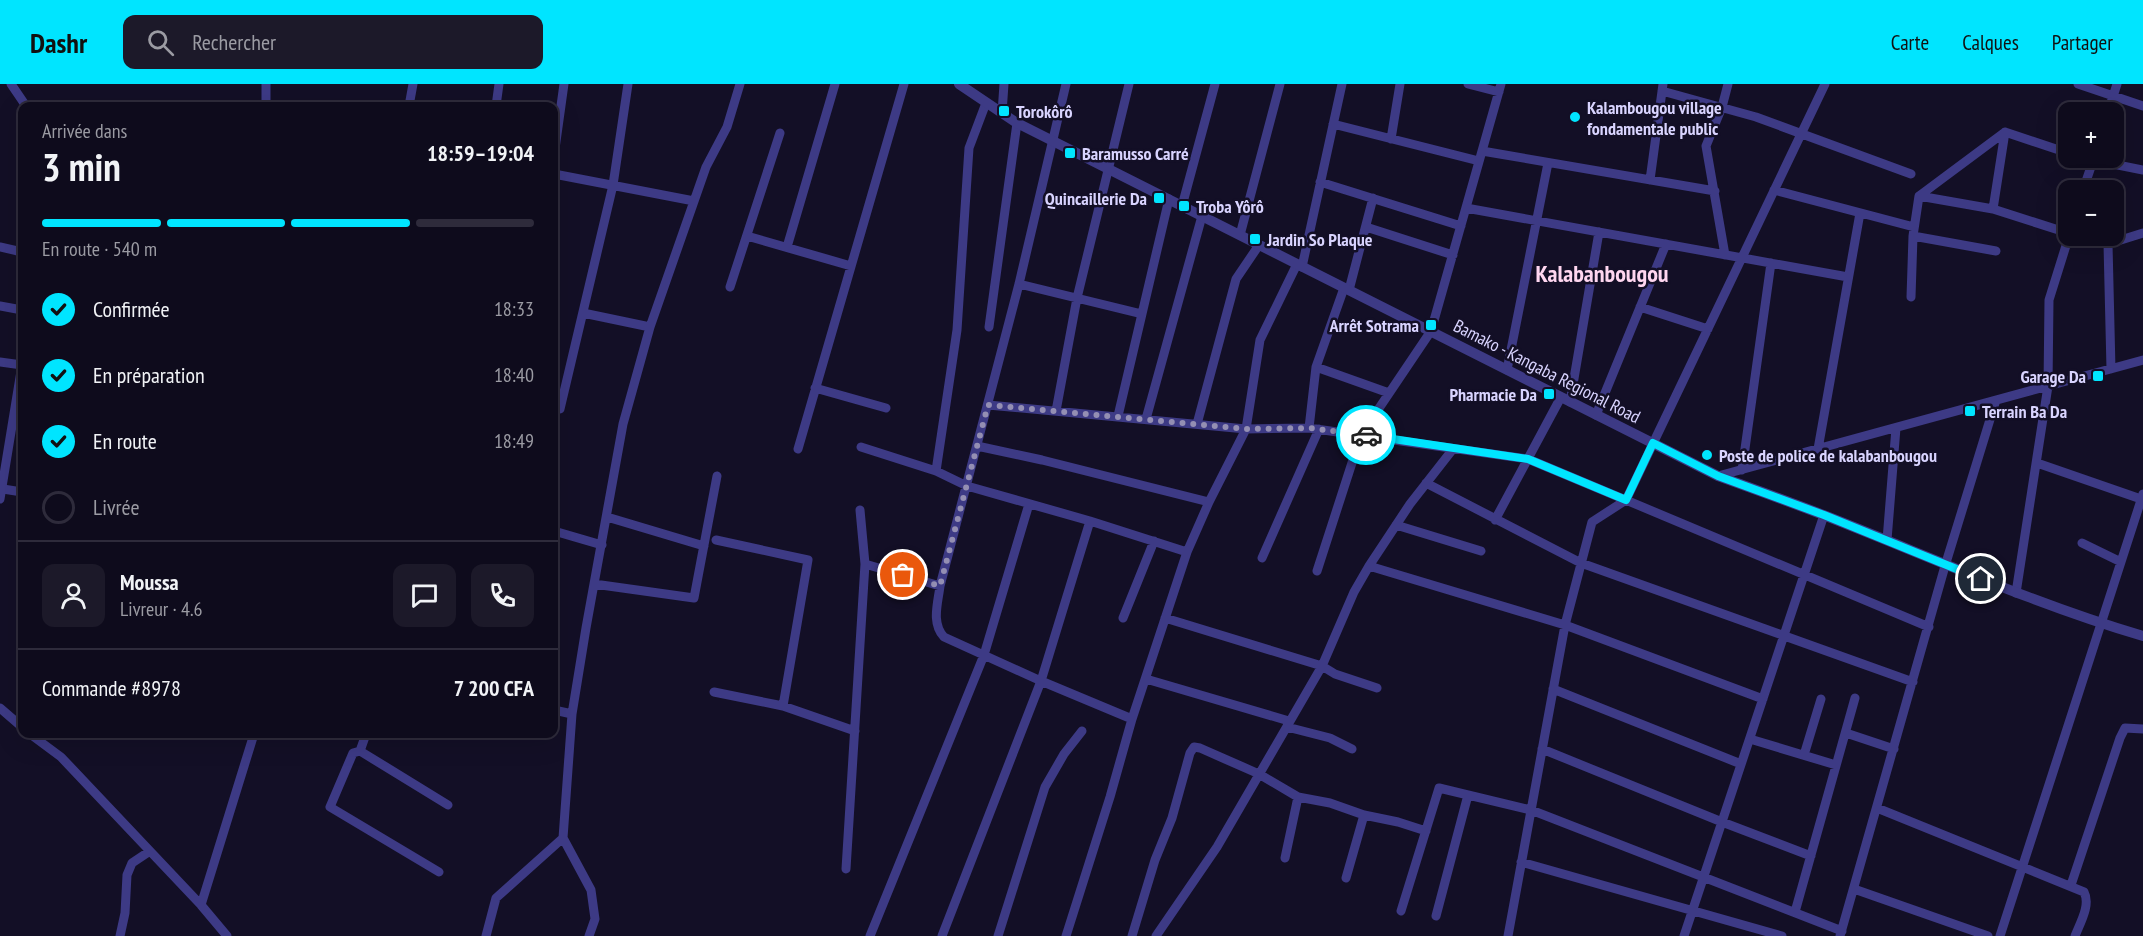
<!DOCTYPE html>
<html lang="fr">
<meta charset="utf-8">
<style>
:root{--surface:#0e0b1c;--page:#1c1929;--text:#f1f3f6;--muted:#9b9ba3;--line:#2e2b3b;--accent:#00e5ff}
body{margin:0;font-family:"PT Sans Narrow",sans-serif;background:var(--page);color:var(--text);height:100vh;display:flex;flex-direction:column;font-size:22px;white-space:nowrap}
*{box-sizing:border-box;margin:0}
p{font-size:20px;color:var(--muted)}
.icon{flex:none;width:33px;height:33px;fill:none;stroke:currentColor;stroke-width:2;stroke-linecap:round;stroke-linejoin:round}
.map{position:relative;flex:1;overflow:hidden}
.details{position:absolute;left:18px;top:18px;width:540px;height:636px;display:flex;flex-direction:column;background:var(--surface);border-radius:12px;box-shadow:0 6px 24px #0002,0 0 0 2px var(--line)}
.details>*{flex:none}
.controls{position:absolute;left:2058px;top:18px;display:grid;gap:12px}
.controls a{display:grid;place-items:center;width:66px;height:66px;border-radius:12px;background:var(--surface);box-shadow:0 6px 24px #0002,0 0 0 2px var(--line);font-size:30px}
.pin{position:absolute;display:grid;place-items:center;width:51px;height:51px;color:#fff;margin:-26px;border:3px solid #fff;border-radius:50%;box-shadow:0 2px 6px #0007}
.courier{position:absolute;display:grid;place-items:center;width:60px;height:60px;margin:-30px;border:4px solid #00e5ff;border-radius:50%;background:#fff;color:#222;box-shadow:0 2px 8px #0007}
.head em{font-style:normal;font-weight:700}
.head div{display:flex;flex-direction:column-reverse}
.head{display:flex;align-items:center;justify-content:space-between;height:102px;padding:0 24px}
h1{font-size:39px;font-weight:700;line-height:45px}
.bar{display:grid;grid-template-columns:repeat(4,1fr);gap:9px 6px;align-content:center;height:72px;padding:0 24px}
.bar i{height:8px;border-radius:4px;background:var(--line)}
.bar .on{background:var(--accent)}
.bar p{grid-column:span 4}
.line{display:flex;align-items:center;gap:15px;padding:0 24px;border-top:2px solid var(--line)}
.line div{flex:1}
.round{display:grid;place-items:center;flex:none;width:63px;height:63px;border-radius:12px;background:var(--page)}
ol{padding:0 24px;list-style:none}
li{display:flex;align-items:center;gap:18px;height:66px}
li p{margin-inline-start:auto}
li .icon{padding:6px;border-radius:50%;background:var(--accent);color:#111;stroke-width:4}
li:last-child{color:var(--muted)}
li i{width:33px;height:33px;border:3px solid var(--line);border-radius:50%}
header{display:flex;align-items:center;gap:36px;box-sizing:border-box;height:84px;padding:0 30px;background:var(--accent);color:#111}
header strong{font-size:28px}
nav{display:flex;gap:33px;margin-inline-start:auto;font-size:21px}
.search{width:420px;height:54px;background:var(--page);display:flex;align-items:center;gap:15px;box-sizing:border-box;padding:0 21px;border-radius:12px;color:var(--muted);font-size:22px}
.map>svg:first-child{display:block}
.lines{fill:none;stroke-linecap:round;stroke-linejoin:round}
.minor{stroke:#3d3a85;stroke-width:9}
.tertiary{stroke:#3d3a85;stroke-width:10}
.done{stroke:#948fb3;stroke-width:6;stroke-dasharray:0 10.8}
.route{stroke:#00e5ff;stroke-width:8}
.poi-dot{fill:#00e5ff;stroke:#130f26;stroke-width:2}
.labels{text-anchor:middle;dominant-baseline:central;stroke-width:5;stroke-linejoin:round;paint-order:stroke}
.poi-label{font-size:18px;font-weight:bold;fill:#d9d4ff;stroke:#130f26;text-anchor:start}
.street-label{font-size:18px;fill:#d9d4ff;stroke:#130f26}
.district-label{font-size:24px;font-weight:bold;fill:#ffd6f0;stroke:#130f26}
</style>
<header>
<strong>Dashr</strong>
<div class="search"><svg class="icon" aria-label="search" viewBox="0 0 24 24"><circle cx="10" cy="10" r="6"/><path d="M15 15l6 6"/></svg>Rechercher</div>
<nav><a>Carte</a><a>Calques</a><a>Partager</a></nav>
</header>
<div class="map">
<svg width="2143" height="852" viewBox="0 0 2143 852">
<rect width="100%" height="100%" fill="#130f26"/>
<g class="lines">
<path class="minor" d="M 11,0 L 26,22
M 1066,0 L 1019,200 L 940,502 C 938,519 931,539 944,553 L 1041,597 L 1132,635
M 1468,0 L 1499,8
M 2078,0 L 2143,22
M 1662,7 L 1756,33 L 1911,90
M 266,22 L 266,0
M 409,22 L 413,0
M 496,22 L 499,0
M 2108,28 L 2117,0
M 1002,29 L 1004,0
M 1333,40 L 1479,77
M 2005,48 L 2068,69
M 1391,55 L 1400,0
M 1482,67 L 1715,107
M 554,72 L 564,0
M 2083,74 L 2143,86
M 554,90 L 694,117
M 1650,96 L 1663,0
M 1320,98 L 1461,142
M 1774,106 L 1914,143
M 2083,106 L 2094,74
M 1919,112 L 1993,125 L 2068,149
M 1182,122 L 1215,0
M 1466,124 L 1848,193
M 1993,125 L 2005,48
M 1366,143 L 1453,171
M 1240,151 L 1280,0
M 747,152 L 851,182
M 1913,152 L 1996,167
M 2079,152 L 2108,160 L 2143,149
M 2108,160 L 2111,285
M 0,163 L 22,168
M 787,163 L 835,0
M 1725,171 L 1706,62 L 1722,23 L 1728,0
M 1302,183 L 1342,0
M 1019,200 L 1142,230
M 730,203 L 780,49
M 1349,206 L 1373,114
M 1911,213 L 1913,152 L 1919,112 L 2005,48
M 0,222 L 22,226
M 1640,223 L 1708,245
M 583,229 L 650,243
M 989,243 L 1017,39
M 0,278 L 22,281
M 1316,283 L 1389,309
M 1507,286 L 1548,79
M 815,304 L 886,324
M 1570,318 L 1599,148
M 988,321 L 1246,345 L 1309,344 L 1528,375 L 1929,543
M 554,323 L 560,325 L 613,101 L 628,0
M 1056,327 L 1077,214 L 1129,0
M 1596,331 L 1666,160
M 1118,332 L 1169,115
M 1146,335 L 1202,132
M 1197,340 L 1236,195 L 1259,161
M 1309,344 L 1316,283 L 1344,204
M 977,362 L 1042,376 L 1209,418
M 861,363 L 936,387 L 967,402 L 1090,437 L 1187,468
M 798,365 L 904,0
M 1818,365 L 1860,129
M 2037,379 L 2141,415
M 1742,386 L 1771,179
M 936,387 L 957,246 L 969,64 L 986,19
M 1718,392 L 2143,276
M 1426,399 L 1581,479 L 1913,598
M 3,405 L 22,408
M 0,415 L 22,281
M 607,433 L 704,462
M 1495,436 L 1561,313
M 1396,441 L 1481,467
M 554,447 L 602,461
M 716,456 L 808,476 L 783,622
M 1887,456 L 1896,344
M 2082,459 L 2121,478
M 1262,474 L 1319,345
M 865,480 L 940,502
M 1369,482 L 1565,541 L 1763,615
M 1317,487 L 1361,351 L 1431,247 L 1501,0
M 594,500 L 694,514 L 717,392
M 2016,509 L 2048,302 L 2049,216 L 2069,152
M 1123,534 L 1154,457
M 1165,534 L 1322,582 L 1335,590 L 1377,604
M 1146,595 L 1289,637
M 1553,605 L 1741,680
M 714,608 L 783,622 L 855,647
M 0,624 L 22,643
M 554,626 L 572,630
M 1287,643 L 1330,654 L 1352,665
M 1846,649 L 1894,665
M 30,650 L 61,673 L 201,821 L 227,852
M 366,650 L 360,667 L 353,669 L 330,723 L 439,788
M 1750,655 L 1836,681
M 1542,665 L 1722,738 L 1811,772
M 360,667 L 448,721
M 1804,671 L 1821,615
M 1877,724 L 2084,808 C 2091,821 2080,839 2075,852
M 1285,774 L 1298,713
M 1521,778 L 1782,852
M 846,785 L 865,480 L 860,426
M 1346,794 L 1364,731
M 2071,801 L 2120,654 L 2125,644 L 2143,645
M 1854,805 L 1988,852
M 201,821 L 254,650
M 1401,827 L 1439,704 L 1531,726 L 1842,847
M 1795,828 L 1855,614
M 1436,832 L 1468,711
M 120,852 L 125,829 L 127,791 L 132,779 L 150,767
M 486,852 L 496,814 L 563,754
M 589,852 L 595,835 L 591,806 L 563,754 L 572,630 L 586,544 L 623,340 L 650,243 L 706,83 L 727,43 L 740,0
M 870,852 L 984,571 L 1029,420
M 942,852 L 1041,597 L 1090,437
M 998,852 L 1045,703 L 1064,670 L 1082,647
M 1066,852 L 1110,713 L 1132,635 L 1187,468 L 1209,418 L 1246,345 L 1260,256 L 1297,180
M 1132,852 L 1155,776 L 1172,734 L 1190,669 L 1194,663 L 1200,664 L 1259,690 L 1298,713 L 1330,719 L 1364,731 L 1398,738 L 1426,747
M 1156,852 L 1217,763 L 1322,582 L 1354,508 L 1369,482 L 1410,420 L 1453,365
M 1508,852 L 1565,541 L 1592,438 L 1626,416 L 1825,0
M 1684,852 L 1824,431
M 1840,852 L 1945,482 L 1996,316
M 2000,852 L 2143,410"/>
<path class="tertiary" d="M 959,0 L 1017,39 L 1718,392 C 1754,405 1790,418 1826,432 C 1931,473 2034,520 2143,552"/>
</g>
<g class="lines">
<path class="done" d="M 903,491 L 940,502 L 988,321 L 1246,345 L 1309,344 L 1366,351"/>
<path class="route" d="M 1366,351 L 1528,375 L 1626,416 L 1653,359 L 1718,392 L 1824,431 L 1981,495"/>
</g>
<g class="poi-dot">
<rect x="998" y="21" width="12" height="12" rx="3"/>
<circle cx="1575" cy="33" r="6"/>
<rect x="1064" y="63" width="12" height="12" rx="3"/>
<rect x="1153" y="108" width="12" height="12" rx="3"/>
<rect x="1178" y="116" width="12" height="12" rx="3"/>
<rect x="1249" y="149" width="12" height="12" rx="3"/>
<rect x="1425" y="235" width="12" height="12" rx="3"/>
<rect x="2092" y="286" width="12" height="12" rx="3"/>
<rect x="1543" y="304" width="12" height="12" rx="3"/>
<rect x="1964" y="321" width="12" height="12" rx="3"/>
<circle cx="1707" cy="371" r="6"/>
</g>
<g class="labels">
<g class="poi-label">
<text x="1587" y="23">Kalambougou village<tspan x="1587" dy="21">fondamentale public</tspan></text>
<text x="1016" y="27">Torokôrô</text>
<text x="1082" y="69">Baramusso Carré</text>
<text x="1147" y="114" text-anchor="end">Quincaillerie Da</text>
<text x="1196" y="122">Troba Yôrô</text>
<text x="1267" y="155">Jardin So Plaque</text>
<text x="1419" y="241" text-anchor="end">Arrêt Sotrama</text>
<text x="2086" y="292" text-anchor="end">Garage Da</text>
<text x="1537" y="310" text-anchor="end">Pharmacie Da</text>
<text x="1982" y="327">Terrain Ba Da</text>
<text x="1719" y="371">Poste de police de kalabanbougou</text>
</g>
<g class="street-label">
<text transform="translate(1547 287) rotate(27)">Bamako - Kangaba Regional Road</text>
</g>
<g class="district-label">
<text x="1602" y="189">Kalabanbougou</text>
</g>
</g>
</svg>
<div class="controls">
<a>+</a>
<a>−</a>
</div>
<div class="pin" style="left:903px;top:491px;background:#ea580c"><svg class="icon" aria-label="bag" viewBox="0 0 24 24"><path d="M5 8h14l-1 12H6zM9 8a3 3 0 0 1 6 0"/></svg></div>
<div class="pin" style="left:1981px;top:495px;background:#1f2937"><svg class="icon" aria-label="home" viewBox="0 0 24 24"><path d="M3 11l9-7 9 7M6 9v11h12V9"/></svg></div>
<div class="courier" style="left:1366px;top:351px"><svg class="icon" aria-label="car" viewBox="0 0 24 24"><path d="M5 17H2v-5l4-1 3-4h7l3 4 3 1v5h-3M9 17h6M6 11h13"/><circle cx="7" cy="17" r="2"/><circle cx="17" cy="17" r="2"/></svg></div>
<section class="details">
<div class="head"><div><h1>3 min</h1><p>Arrivée dans</p></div><em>18:59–19:04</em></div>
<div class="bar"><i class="on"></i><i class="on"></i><i class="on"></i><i></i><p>En route · 540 m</p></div>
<ol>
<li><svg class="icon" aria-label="check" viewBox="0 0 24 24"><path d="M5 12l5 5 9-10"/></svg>Confirmée<p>18:33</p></li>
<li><svg class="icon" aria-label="check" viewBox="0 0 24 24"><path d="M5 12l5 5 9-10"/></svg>En préparation<p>18:40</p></li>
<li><svg class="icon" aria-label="check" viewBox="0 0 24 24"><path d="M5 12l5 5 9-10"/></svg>En route<p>18:49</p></li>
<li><i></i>Livrée</li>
</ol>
<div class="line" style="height:108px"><a class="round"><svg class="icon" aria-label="person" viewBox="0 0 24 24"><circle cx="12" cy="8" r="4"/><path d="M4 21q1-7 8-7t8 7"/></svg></a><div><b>Moussa</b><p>Livreur · 4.6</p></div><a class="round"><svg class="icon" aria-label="chat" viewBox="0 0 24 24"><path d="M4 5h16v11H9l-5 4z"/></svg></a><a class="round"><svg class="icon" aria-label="phone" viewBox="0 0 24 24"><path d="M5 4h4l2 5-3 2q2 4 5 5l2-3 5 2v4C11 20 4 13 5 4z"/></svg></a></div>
<div class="line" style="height:78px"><div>Commande #8978</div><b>7 200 CFA</b></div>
</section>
</div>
